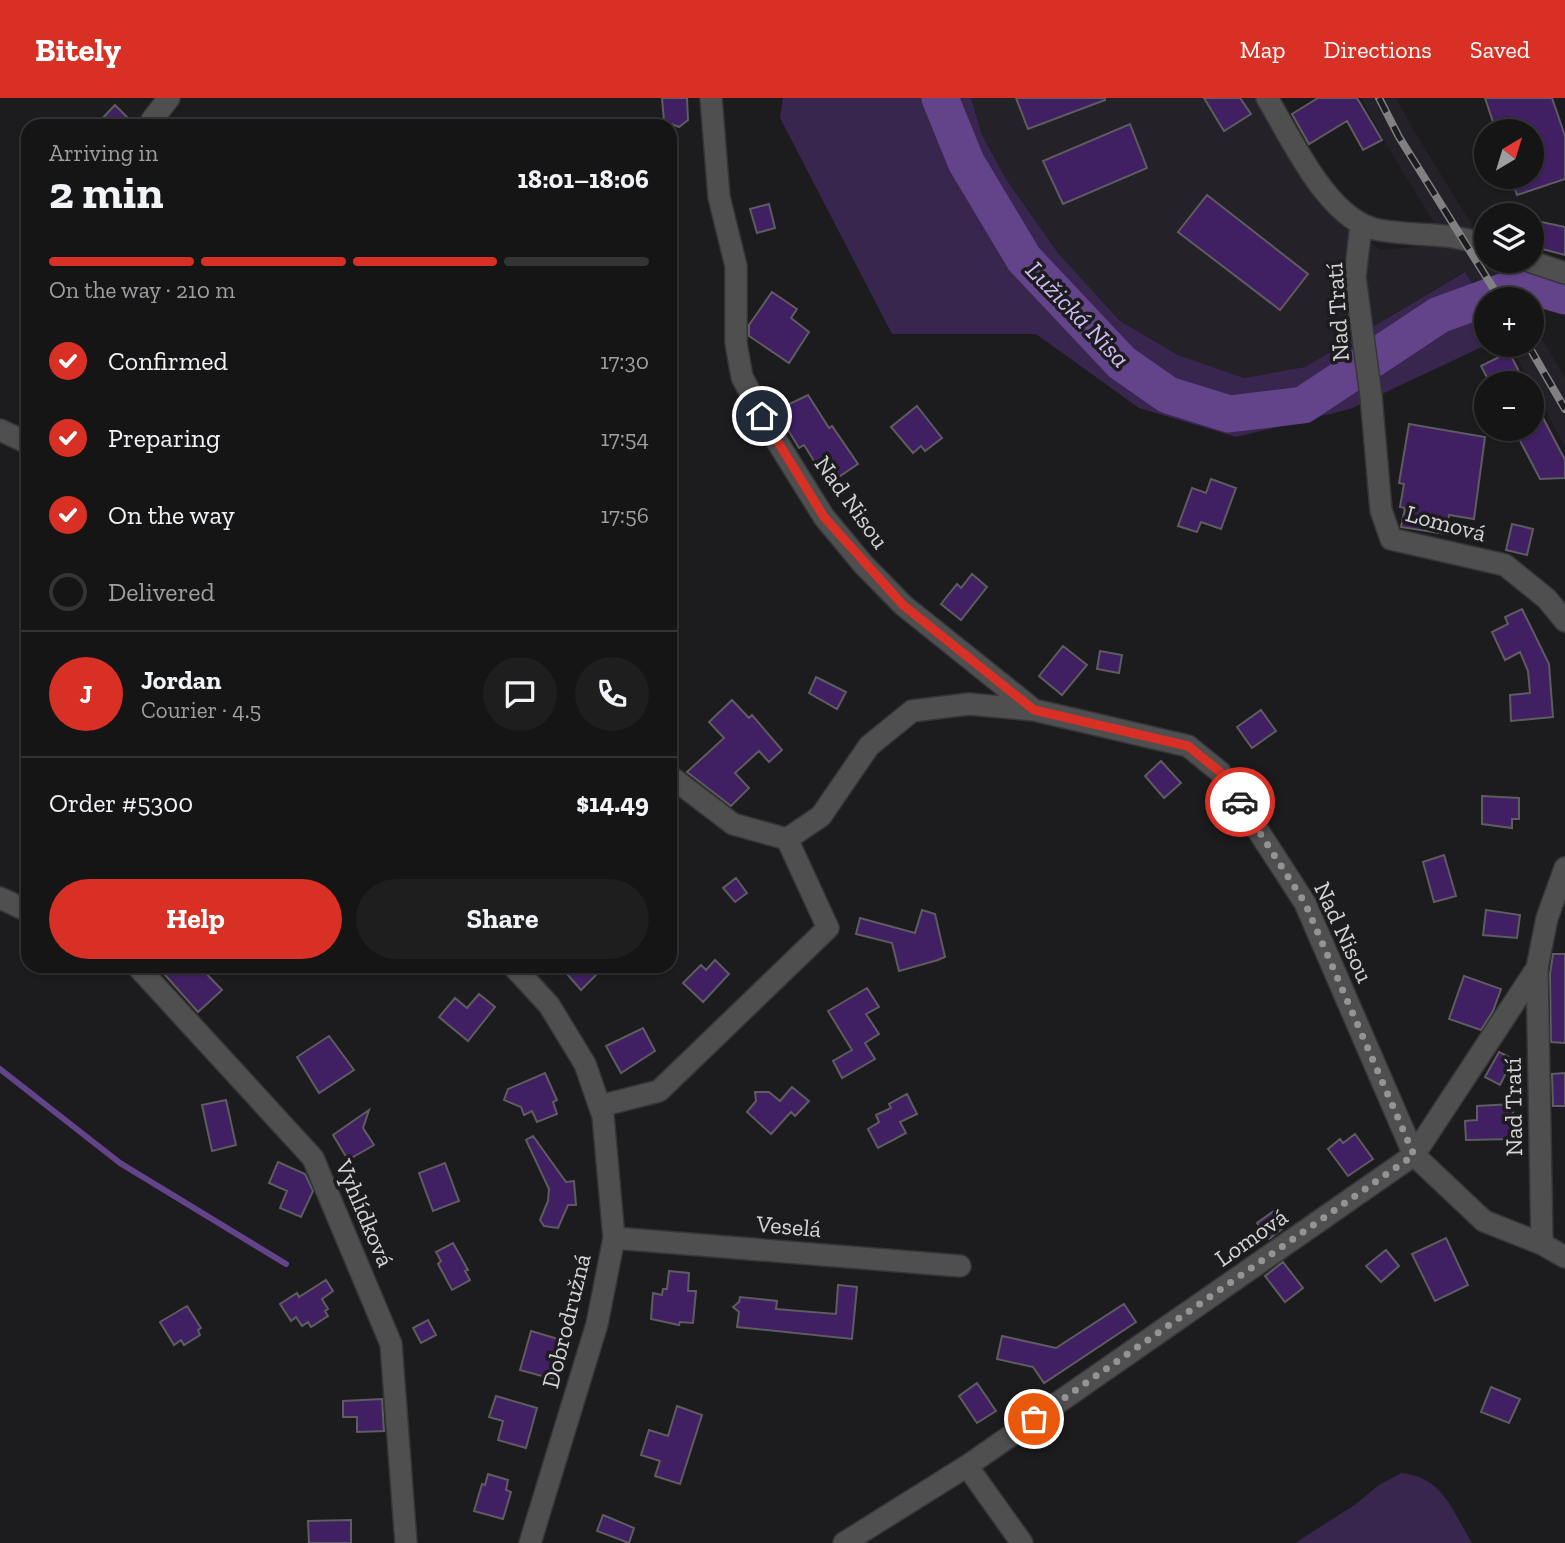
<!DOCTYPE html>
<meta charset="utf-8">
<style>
:root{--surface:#151516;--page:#1e1e1f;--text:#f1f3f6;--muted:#9d9fa1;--line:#343435;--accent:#d93025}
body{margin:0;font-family:"Zilla Slab",serif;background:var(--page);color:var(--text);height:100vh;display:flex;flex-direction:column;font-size:26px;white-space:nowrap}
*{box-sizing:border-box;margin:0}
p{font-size:23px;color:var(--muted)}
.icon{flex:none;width:38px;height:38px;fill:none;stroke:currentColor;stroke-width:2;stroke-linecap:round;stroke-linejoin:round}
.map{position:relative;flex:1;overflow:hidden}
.sheet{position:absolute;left:21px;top:21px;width:656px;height:854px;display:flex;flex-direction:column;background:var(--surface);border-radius:21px;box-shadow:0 2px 5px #0004,0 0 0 2px var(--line)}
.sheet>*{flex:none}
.needle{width:46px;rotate:38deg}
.tools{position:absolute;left:1474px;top:21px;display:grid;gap:14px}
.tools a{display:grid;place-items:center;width:70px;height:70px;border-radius:50%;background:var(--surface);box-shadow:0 2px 5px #0004,0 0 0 2px var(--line);font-size:35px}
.pin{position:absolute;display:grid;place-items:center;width:60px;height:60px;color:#fff;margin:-30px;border:4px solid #fff;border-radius:50%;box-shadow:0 2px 7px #0007}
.courier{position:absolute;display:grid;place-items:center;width:70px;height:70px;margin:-35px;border:5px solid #d93025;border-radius:50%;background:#fff;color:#222;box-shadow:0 2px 9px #0007}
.headline em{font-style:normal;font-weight:700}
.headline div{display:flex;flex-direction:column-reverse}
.headline{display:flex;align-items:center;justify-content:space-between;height:119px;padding:0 28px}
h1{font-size:46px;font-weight:700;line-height:52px}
.bar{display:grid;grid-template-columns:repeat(4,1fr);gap:10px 7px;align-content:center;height:84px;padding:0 28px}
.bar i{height:9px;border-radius:5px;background:var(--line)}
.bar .current{background:var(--accent)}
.bar p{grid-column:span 4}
.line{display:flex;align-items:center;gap:18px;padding:0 28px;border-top:2px solid var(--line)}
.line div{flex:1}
.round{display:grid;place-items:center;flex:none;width:74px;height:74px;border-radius:37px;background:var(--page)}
ol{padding:0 28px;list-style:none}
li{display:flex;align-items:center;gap:21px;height:77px}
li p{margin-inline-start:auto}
li .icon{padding:7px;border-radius:50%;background:var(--accent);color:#fff;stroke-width:4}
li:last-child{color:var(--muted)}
li i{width:38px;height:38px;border:4px solid var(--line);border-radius:50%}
.button{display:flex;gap:14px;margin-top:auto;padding:14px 28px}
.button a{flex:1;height:80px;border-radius:42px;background:var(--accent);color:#fff;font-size:28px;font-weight:700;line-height:80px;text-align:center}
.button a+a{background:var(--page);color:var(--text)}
header{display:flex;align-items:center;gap:42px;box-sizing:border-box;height:98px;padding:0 35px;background:var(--accent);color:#fff}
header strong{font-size:33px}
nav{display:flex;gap:38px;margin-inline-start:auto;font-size:24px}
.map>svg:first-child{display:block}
.built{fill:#242129}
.green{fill:#38264f}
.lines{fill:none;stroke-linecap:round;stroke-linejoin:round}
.stream{stroke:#63448b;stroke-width:6}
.river{stroke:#63448b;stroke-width:37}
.building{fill:#401f63;stroke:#5d5c5f;stroke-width:2}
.minor-casing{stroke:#363638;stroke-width:24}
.minor{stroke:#504f50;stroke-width:21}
.rail-casing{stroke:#818082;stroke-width:8}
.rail{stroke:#1c1c1e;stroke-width:5;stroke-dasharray:16;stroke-linecap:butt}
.done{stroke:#949395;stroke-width:7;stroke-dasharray:0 12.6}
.route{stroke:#d93025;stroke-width:9}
.labels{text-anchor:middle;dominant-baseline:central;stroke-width:7;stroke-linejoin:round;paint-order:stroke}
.street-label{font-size:24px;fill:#d4d3d5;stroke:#1c1c1e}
.water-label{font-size:26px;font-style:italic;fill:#d1b9f6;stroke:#1c1c1e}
</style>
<header>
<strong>Bitely</strong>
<nav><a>Map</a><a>Directions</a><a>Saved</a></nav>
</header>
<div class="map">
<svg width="1565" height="1445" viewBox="0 0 1565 1445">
<rect width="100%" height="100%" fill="#1c1c1e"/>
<path class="built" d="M 971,0 L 1256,0 L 1319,106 L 1380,152 L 1447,146 L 1386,46 L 1361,0 L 1396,0 L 1413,31 L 1486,150 L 1486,163 L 1494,163 L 1518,201 L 1486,201 L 1486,208 L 1464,174 L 1305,269 L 1244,280 L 1178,257 L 1120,223 L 1058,155 L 1006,81 L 982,37 Z
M 1531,222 L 1565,280 L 1565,349 L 1510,247 L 1531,247 Z"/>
<path class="green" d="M 783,0 L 971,0 L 982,37 L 1006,81 L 1058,155 L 1120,223 L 1178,257 L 1244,280 L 1305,269 L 1465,174 L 1486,208 L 1486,247 L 1350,311 L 1236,339 L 1139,310 L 1036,236 L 892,236 L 780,20 Z
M 1401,1375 C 1443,1379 1452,1412 1472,1445 L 1295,1445 L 1356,1406 L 1379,1387 Z"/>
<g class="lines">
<path class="stream" d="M 0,971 L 120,1065 L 286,1166"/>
<path class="river" d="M 940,0 L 966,64 L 1024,161 L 1122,265 L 1168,297 L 1229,316 L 1303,307 L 1439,217 L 1510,191 L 1548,193 L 1565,198"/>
</g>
<path class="building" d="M 662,0 L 687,0 L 688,22 L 679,29 L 664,23 Z
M 1016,0 L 1105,0 L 1105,2 L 1028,31 Z
M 1204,0 L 1240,0 L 1251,16 L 1224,33 Z
M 1318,0 L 1357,0 L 1382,42 L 1363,52 L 1347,23 L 1309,46 L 1292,16 Z
M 1485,0 L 1552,0 L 1565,38 L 1565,81 L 1517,97 L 1511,79 L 1531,79 L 1531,33 L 1496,33 Z
M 115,7 L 136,28 L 95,28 Z
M 1130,26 L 1147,70 L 1063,106 L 1043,63 Z
M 1207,97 L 1308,176 L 1280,212 L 1178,134 Z
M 769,106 L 775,130 L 757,135 L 750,111 Z
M 1537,123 L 1565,129 L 1565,157 L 1531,148 Z
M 772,194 L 797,211 L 791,220 L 809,234 L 789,265 L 749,238 L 749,227 Z
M 1509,254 L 1525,285 L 1490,285 L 1481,268 Z
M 808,297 L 829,330 L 832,328 L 858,366 L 834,382 L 827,370 L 821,374 L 804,347 L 799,350 L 782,322 L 781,310 Z
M 1531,297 L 1565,362 L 1565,380 L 1540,381 L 1514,331 L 1531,331 Z
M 917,308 L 942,340 L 925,353 L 921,348 L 913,355 L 891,329 Z
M 1409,326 L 1485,339 L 1474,421 L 1449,417 L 1446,436 L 1401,429 L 1405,410 L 1400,409 L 1404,386 L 1399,385 Z
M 1211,381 L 1236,390 L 1221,431 L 1201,424 L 1197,434 L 1178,428 L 1192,390 L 1206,395 Z
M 1512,426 L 1533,431 L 1527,457 L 1506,452 Z
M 972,476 L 987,489 L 961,522 L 941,506 L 957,486 L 961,490 Z
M 1522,511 L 1549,566 L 1553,619 L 1511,623 L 1510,597 L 1530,595 L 1528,573 L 1520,554 L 1505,562 L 1492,534 L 1508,526 L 1505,519 Z
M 1063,548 L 1087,567 L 1062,597 L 1039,578 Z
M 1100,553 L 1122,557 L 1119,575 L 1097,571 Z
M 816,579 L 846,594 L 837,611 L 809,595 Z
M 732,602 L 749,620 L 752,617 L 782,652 L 769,664 L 759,653 L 735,675 L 749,690 L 731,708 L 687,674 L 724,640 L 709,624 Z
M 1261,612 L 1276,633 L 1252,650 L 1237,629 Z
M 1161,663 L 1181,685 L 1164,700 L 1145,678 Z
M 1482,698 L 1519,700 L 1519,721 L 1512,721 L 1512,730 L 1482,726 Z
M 1444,757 L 1456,798 L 1434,804 L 1423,764 Z
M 736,780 L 747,795 L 735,804 L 723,790 Z
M 922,812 L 935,816 L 945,859 L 938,862 L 899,873 L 892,845 L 856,836 L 860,820 L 915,835 Z
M 1486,812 L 1520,817 L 1517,840 L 1483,837 Z
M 1553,856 L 1565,856 L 1565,945 L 1551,944 L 1550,876 Z
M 715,862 L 729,876 L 703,904 L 683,885 L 701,867 L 706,872 Z
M 157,868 L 199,868 L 222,892 L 198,914 Z
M 560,868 L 605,868 L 581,892 Z
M 1464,878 L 1501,891 L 1493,913 L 1481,932 L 1449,921 Z
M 867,890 L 879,909 L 866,916 L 879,936 L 865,945 L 875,961 L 842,980 L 833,963 L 852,952 L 828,913 Z
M 479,896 L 495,909 L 468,943 L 439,919 L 455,900 L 467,910 Z
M 643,930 L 655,953 L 621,975 L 606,948 Z
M 329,938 L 354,972 L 319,995 L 297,959 Z
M 1499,954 L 1513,961 L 1500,987 L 1485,979 Z
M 545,975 L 557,1002 L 553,1004 L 557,1016 L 537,1024 L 532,1013 L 524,1017 L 521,1009 L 504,1002 L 508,991 Z
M 1565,975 L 1565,1008 L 1553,1008 L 1552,976 Z
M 792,989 L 809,1003 L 795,1018 L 791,1014 L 771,1036 L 747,1014 L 756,1003 L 755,994 L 769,994 L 780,1003 Z
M 907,996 L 917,1016 L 900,1024 L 906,1035 L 878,1050 L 868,1031 L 879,1024 L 876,1017 L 891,1010 L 889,1006 Z
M 226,1002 L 236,1047 L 212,1053 L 202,1007 Z
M 1513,1006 L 1513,1041 L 1466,1042 L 1465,1023 L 1477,1022 L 1477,1008 Z
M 369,1012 L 363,1030 L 374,1047 L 348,1062 L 333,1037 Z
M 1355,1036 L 1373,1061 L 1348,1078 L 1328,1051 L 1340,1041 L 1343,1045 Z
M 533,1038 L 566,1084 L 574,1083 L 576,1107 L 568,1107 L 558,1130 L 544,1128 L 540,1122 L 548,1103 L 549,1091 L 526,1042 Z
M 278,1064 L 305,1076 L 313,1093 L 301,1119 L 280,1110 L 287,1093 L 269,1085 Z
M 445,1065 L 459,1103 L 433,1113 L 419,1075 Z
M 1275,1112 L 1287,1127 L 1269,1141 L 1257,1125 Z
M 1446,1140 L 1468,1187 L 1435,1203 L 1412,1156 Z
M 453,1145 L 468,1172 L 465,1173 L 470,1182 L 452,1192 L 438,1166 L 441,1163 L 436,1154 Z
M 1386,1152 L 1399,1168 L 1381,1184 L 1366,1168 Z
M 1283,1164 L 1303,1190 L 1285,1204 L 1265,1178 Z
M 669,1173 L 689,1175 L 688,1193 L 696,1193 L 693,1225 L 680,1224 L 679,1227 L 651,1221 L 653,1195 L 662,1197 L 663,1191 L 667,1191 Z
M 326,1182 L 333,1193 L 322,1201 L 328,1211 L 325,1213 L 328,1218 L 311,1229 L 308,1224 L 302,1228 L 296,1219 L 291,1223 L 280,1206 L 297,1195 L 299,1199 Z
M 838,1187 L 857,1189 L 852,1241 L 737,1229 L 739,1214 L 733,1209 L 739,1204 L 740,1199 L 777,1203 L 776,1211 L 836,1216 Z
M 1124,1206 L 1136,1224 L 1044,1285 L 1033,1269 L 997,1261 L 1002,1238 L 1056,1250 Z
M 187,1208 L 201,1230 L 198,1232 L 200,1237 L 184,1247 L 181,1242 L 174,1247 L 160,1224 Z
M 428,1222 L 436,1237 L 421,1245 L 413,1230 Z
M 531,1233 L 558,1241 L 552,1259 L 559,1261 L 553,1281 L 520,1272 Z
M 977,1285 L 996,1313 L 977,1325 L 959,1298 Z
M 1491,1289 L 1520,1301 L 1509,1325 L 1481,1314 Z
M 496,1298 L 537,1310 L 526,1350 L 498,1342 L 503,1323 L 489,1319 Z
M 382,1301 L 384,1333 L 357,1334 L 357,1319 L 343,1319 L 343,1303 Z
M 677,1308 L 702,1317 L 680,1386 L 655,1378 L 660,1363 L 641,1357 L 649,1332 L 668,1338 Z
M 488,1376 L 508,1382 L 506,1392 L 511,1394 L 503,1421 L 474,1413 L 482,1386 L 485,1387 Z
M 603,1417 L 634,1430 L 629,1445 L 597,1433 Z
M 351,1422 L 351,1445 L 309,1445 L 308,1423 Z"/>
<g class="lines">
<g class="minor-casing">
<path id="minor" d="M 711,0 L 719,99 L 736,168 L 736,245 L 742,279 L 773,337 L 824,419 L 863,466 L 903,507 L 1034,612
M 1267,0 C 1292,41 1328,123 1379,132 C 1418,139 1445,133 1486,147
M 152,22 L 169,0
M 1361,127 L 1355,179 L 1371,298 L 1381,412 L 1391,441 L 1505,467 L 1547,501 L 1565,523
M 1529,163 L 1565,175
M 0,332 L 28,345
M 670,678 L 733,726 L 787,741
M 787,741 L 821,718 L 869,648 L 912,613 L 969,606 L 1034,612 L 1188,648 L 1220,674 L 1305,805 L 1414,1057 L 1484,1123 L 1542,1146 L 1565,1159
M 0,800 L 28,813
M 137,868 L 313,1060 L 391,1246 L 406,1445
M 513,868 L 549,907 L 585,966 L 603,1018 L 614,1140 L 597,1226 L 530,1445
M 1537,870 L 1542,1146
M 600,1008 L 659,993 L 828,830 L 787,741
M 614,1140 L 960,1168
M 967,1368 L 1022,1445
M 844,1445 L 967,1368 L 1414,1057 L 1537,870 L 1547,820 L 1565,770"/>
</g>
<use href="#minor" class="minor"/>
<g class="rail-casing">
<path id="rail" d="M 1379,0 L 1399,39 L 1500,201
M 1528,247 L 1565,311"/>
</g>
<use href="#rail" class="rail"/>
</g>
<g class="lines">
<path class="done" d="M 1034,1321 L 1414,1057 L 1305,805 L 1240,704"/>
<path class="route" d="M 762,318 L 824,419 L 903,507 L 1034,612 L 1188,648 L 1220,674 L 1240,704"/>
</g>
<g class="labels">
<g class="street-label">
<text transform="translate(1337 214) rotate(-94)">Nad Tratí</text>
<text transform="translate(852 404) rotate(54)">Nad Nisou</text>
<text transform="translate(1446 425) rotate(15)">Lomová</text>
<text transform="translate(1344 834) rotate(65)">Nad Nisou</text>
<text transform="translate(1513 1009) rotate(-91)">Nad Tratí</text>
<text transform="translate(365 1115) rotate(67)">Vyhlídková</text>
<text transform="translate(789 1128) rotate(5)">Veselá</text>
<text transform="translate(1251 1139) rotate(-35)">Lomová</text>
<text transform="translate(566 1223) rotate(-76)">Dobrodružná</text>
</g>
<g class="water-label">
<text transform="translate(1078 216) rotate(46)">Lužická Nisa</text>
</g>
</g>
</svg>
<div class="tools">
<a><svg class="needle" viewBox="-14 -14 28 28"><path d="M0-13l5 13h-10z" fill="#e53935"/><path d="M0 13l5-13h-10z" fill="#9d9fa1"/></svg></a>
<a><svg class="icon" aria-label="layers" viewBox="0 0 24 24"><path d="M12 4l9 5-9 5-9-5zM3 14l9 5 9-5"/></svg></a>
<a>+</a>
<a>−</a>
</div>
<div class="pin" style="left:1034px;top:1321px;background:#ea580c"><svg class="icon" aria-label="bag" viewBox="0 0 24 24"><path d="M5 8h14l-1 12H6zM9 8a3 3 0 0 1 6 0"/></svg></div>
<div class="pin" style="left:762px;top:318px;background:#1f2937"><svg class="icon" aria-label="home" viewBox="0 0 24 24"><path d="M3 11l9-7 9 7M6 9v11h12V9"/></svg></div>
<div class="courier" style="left:1240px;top:704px"><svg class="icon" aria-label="car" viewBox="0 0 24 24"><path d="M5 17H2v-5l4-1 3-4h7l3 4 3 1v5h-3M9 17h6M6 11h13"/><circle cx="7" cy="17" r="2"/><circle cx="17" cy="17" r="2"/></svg></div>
<section class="sheet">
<div class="headline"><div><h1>2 min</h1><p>Arriving in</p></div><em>18:01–18:06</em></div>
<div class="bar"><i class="current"></i><i class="current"></i><i class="current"></i><i></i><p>On the way · 210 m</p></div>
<ol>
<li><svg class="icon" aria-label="check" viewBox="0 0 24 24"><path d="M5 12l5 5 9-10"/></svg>Confirmed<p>17:30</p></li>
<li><svg class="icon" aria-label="check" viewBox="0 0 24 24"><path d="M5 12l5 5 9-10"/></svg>Preparing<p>17:54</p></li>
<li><svg class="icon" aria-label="check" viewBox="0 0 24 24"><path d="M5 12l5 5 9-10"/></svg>On the way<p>17:56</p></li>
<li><i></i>Delivered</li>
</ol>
<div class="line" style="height:126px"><b class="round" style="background:var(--accent);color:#fff">J</b><div><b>Jordan</b><p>Courier · 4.5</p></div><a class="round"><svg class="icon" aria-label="chat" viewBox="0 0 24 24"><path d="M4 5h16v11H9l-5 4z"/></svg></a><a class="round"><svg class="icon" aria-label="phone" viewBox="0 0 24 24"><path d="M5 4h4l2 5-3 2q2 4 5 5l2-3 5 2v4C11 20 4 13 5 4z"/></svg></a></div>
<div class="line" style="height:91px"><div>Order #5300</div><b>$14.49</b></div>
<div class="button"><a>Help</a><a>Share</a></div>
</section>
</div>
